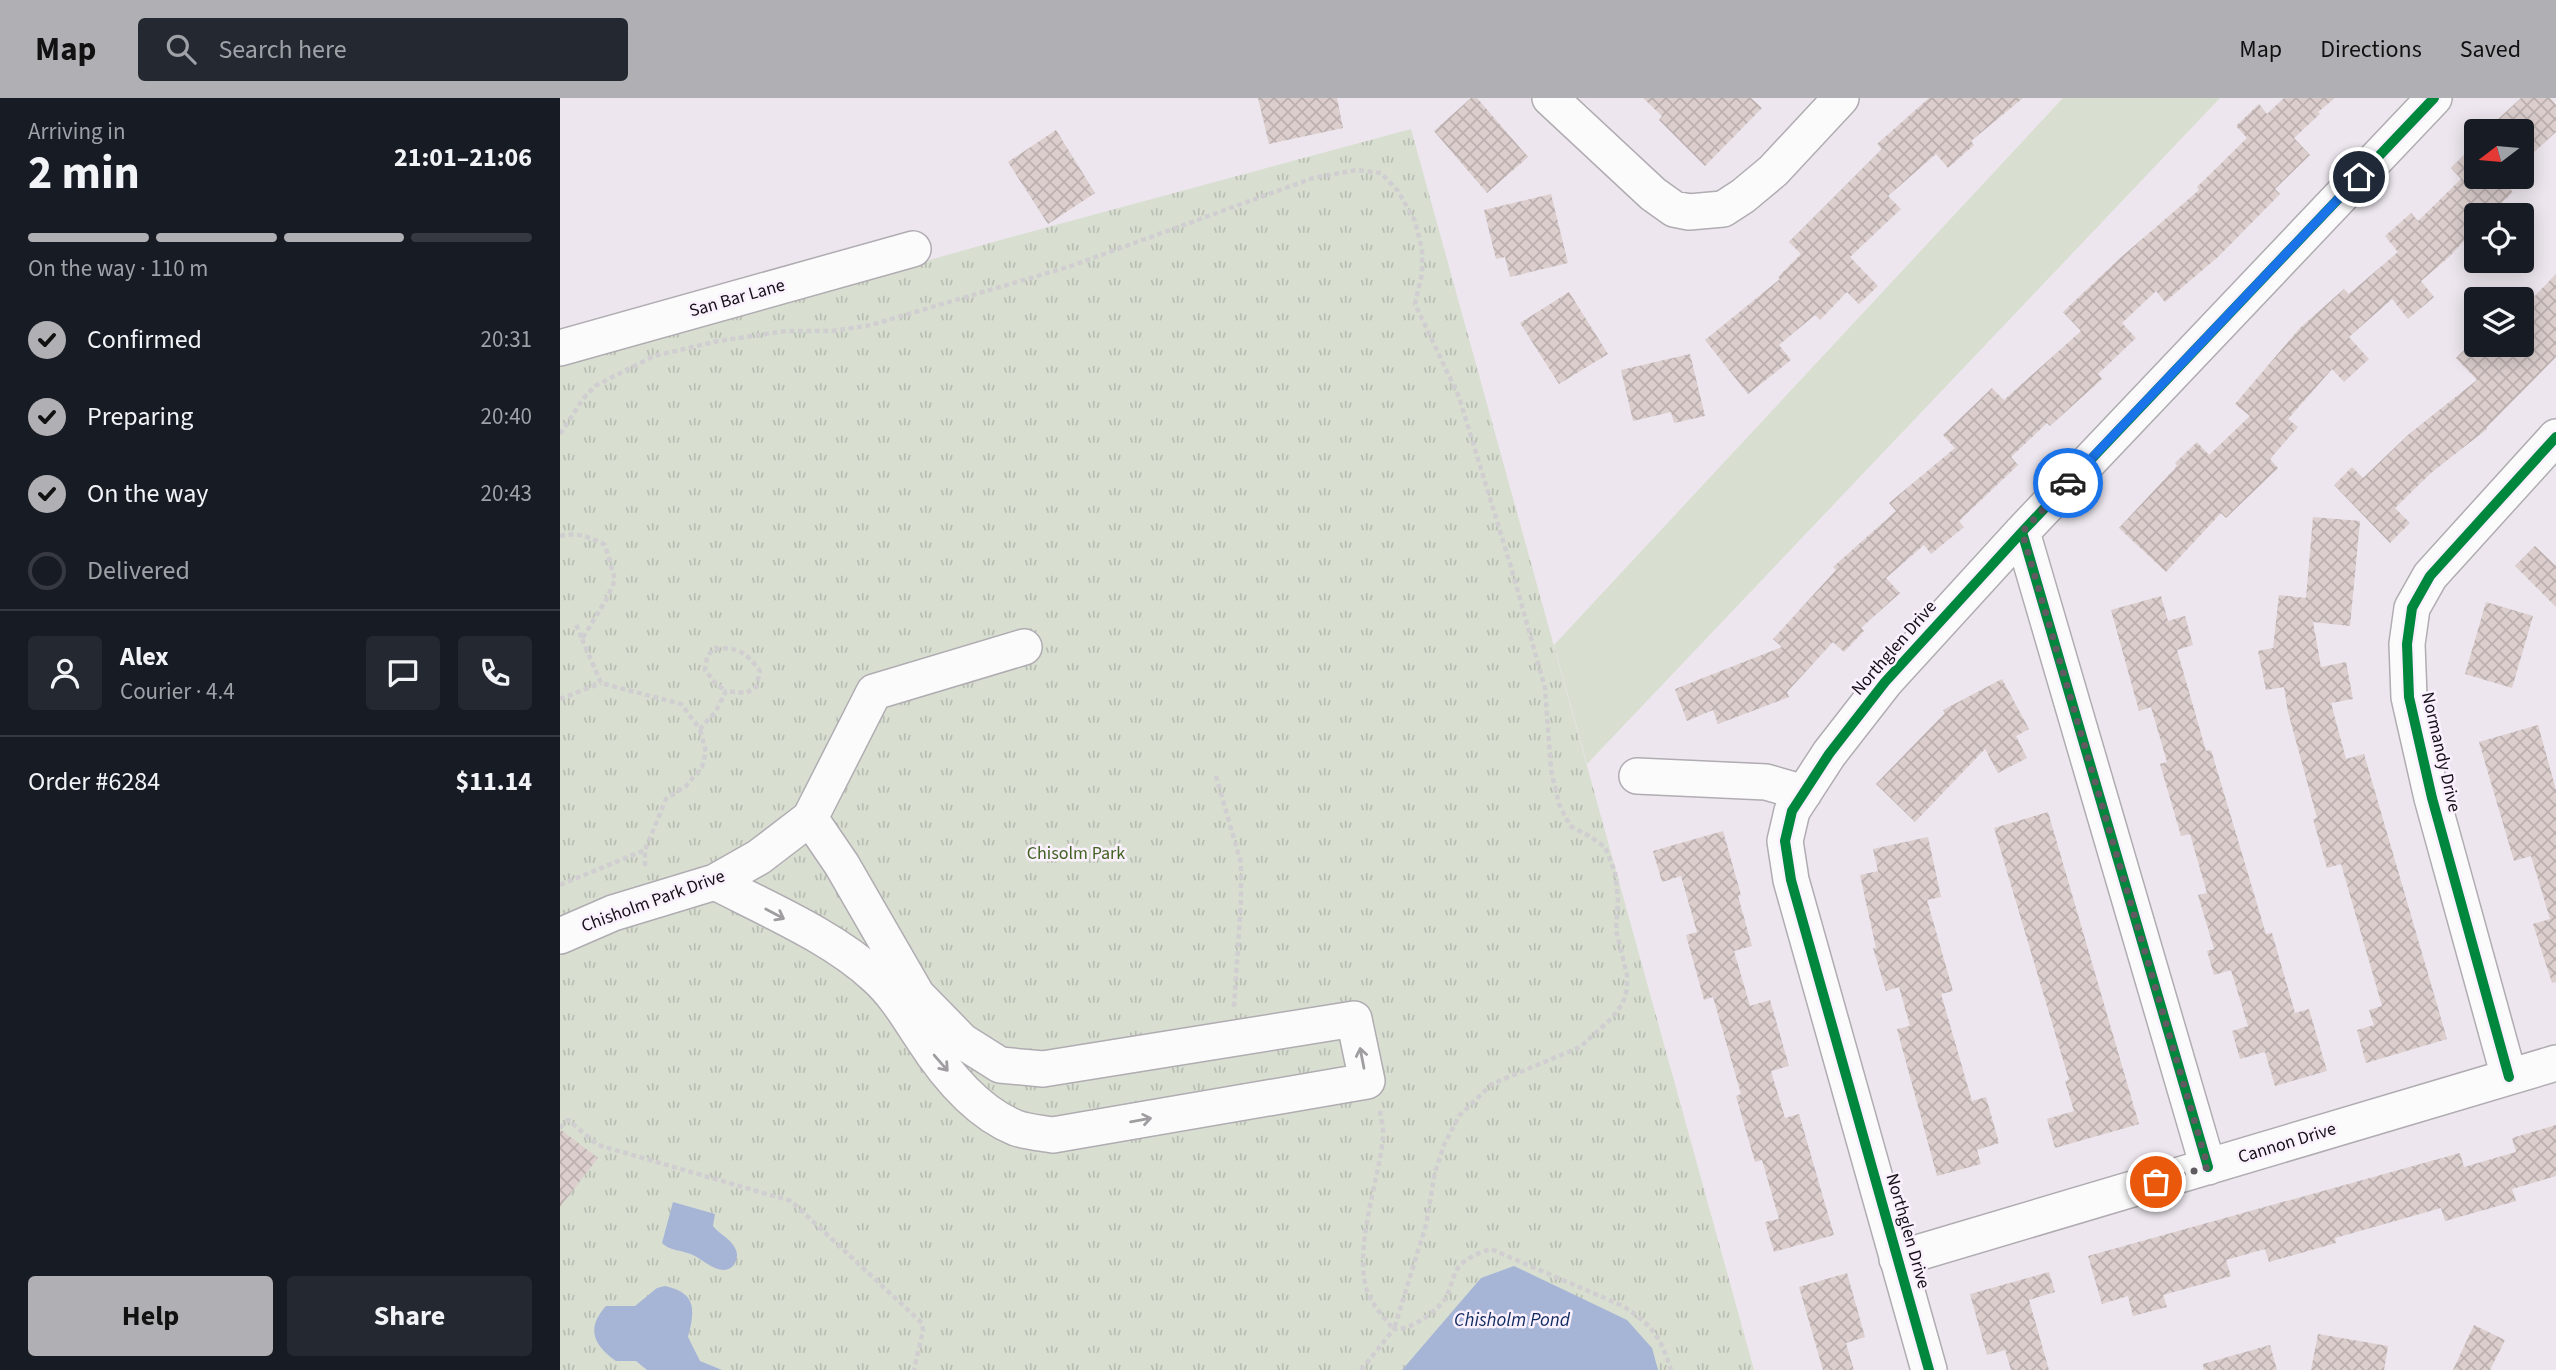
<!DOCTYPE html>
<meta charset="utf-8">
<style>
:root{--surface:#171b24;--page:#242831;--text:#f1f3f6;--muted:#9ea1a6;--line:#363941;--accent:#b0afb3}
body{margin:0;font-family:"Source Sans 3",sans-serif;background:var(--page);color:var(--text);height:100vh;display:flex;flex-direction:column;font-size:26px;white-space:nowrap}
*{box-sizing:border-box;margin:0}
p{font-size:23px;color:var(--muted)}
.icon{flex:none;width:38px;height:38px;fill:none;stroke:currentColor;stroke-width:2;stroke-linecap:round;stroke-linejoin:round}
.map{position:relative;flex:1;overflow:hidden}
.panel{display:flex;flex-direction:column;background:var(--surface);width:560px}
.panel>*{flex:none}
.needle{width:46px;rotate:254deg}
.fabs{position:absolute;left:1904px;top:21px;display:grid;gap:14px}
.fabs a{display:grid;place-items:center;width:70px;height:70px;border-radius:7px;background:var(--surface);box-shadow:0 4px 18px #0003;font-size:35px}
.pin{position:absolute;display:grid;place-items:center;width:60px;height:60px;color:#fff;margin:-30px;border:4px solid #fff;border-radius:50%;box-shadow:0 2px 7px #0007}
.courier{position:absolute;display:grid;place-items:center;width:70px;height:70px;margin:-35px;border:5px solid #1a73e8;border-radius:50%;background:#fff;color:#222;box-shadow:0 2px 9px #0007}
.head em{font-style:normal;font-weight:700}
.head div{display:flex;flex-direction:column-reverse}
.head{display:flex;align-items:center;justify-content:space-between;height:119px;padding:0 28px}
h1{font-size:46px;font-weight:700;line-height:52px}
.bar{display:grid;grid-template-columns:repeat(4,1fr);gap:10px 7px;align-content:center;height:84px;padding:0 28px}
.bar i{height:9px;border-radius:5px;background:var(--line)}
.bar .active{background:var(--accent)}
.bar p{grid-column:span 4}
.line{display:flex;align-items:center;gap:18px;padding:0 28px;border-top:2px solid var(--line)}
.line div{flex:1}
.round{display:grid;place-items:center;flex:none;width:74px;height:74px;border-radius:7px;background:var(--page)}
ol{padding:0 28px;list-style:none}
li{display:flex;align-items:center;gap:21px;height:77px}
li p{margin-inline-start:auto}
li .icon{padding:7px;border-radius:50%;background:var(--accent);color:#111;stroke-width:4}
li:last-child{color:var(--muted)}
li i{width:38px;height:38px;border:4px solid var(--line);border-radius:50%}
.button{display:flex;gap:14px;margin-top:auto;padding:14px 28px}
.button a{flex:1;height:80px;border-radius:7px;background:var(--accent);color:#111;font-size:28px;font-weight:700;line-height:80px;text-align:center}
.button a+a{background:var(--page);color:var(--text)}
header{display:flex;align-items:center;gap:42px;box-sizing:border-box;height:98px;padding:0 35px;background:var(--accent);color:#111}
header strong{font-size:33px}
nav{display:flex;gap:38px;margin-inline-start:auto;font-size:24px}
.search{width:490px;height:63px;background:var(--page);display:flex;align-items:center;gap:18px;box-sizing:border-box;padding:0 24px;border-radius:7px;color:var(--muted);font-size:26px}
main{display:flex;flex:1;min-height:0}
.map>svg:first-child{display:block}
.grass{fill:#d8dfd1}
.park{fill:url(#park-tufts)}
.water{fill:#a6b4d6}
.building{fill:url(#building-cross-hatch)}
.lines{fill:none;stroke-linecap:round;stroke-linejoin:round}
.minor-casing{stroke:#b0acb2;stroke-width:38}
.path{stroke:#d0ced1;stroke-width:4.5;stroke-dasharray:5 3.5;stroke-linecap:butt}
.minor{stroke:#fcfbfc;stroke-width:35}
.cycleway-casing{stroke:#faf0fe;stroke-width:15}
.cycleway{stroke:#00873e;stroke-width:10}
.oneway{stroke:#9f9da0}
.done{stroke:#605b61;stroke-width:7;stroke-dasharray:0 12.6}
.route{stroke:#1a73e8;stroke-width:9}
.labels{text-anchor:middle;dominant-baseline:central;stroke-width:5;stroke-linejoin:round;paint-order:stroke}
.street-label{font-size:18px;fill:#141015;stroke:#faf0fe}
.park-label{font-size:18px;fill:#416221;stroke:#faf0fe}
.water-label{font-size:19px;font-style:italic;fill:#0f2b5f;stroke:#faf0fe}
</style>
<header>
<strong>Map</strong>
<div class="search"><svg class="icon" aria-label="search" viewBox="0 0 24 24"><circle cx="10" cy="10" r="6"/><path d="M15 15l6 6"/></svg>Search here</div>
<nav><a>Map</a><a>Directions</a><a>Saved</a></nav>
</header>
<main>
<section class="panel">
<div class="head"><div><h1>2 min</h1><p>Arriving in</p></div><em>21:01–21:06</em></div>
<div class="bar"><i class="active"></i><i class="active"></i><i class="active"></i><i></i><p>On the way · 110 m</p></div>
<ol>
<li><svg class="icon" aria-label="check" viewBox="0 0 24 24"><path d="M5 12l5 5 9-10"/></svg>Confirmed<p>20:31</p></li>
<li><svg class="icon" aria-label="check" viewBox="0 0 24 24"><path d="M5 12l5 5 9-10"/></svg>Preparing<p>20:40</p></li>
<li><svg class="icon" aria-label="check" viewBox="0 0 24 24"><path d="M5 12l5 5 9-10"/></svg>On the way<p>20:43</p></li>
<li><i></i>Delivered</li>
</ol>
<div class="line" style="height:126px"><a class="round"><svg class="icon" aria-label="person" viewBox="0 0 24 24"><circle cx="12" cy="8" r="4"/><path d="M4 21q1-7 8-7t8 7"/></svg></a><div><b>Alex</b><p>Courier · 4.4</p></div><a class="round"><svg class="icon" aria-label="chat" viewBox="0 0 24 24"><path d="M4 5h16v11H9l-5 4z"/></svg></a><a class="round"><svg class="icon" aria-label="phone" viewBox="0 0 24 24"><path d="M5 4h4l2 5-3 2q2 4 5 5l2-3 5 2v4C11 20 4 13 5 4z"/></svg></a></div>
<div class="line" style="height:91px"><div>Order #6284</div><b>$11.14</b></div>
<div class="button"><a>Help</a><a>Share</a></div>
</section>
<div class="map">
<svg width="1996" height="1272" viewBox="0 0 1996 1272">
<defs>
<pattern id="park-tufts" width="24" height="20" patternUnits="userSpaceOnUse" patternTransform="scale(1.75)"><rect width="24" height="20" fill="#d8dfd1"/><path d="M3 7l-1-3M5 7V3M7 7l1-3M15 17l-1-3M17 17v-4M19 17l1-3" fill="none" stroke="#b8beb3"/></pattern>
<pattern id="building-cross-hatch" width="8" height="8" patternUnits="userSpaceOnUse" patternTransform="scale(1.75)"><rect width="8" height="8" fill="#dbcecd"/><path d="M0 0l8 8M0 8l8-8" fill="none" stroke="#bbb0af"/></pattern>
</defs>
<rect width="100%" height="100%" fill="#ede6ee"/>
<path class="grass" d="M 1503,0 L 1660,0 L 1027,666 L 994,547 Z"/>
<path class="park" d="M 851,31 L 1194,1272 L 0,1272 L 0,266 L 444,141 Z"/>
<path class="water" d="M 113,1104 L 155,1116 L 153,1128 C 160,1137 172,1141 176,1152 C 178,1157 177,1163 173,1168 C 161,1180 144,1162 133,1157 C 123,1152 109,1153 102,1145 Z
M 954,1168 L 1067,1222 L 1092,1250 L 1098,1272 L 842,1272 L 921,1180 Z
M 105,1188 C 137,1195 135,1212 128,1239 L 140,1263 L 162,1272 L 87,1272 L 76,1263 L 56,1263 C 33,1247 26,1230 46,1208 L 75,1208 L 97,1190 Z"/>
<path class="building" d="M 698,0 L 777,0 L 783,30 L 709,46 Z
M 911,0 L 917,0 L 968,59 L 927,95 L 874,33 Z
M 1083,0 L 1191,0 L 1202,10 L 1145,68 L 1099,22 L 1102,18 Z
M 1369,0 L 1463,0 L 1411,43 L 1414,47 L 1388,70 L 1376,56 L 1328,98 L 1341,111 L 1290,159 L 1318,188 L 1299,206 L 1287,194 L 1260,222 L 1255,217 L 1219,247 L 1231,262 L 1188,296 L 1145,242 L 1220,181 L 1218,179 L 1241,156 L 1229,144 L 1322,51 L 1317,46 Z
M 1724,0 L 1775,0 L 1758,14 L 1760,16 L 1734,40 L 1750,57 L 1715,91 L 1720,96 L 1659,158 L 1605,204 L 1596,193 L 1562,225 L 1576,240 L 1538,276 L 1542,281 L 1490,328 L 1487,325 L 1451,359 L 1458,367 L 1399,423 L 1404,429 L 1371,456 L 1364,447 L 1326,480 L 1340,495 L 1301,530 L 1304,533 L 1284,554 L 1273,544 L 1227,594 L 1229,599 L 1158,626 L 1153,612 L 1127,623 L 1115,591 L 1222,549 L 1213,541 L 1276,472 L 1273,469 L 1336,413 L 1329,405 L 1395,350 L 1383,337 L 1432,290 L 1444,302 L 1521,233 L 1503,214 L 1559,161 L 1639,92 L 1637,89 L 1687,40 L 1676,28 L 1699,6 L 1707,16 Z
M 1961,0 L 1990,0 L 1996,7 L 1996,34 L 1962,65 L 1962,33 L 1925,33 Z
M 496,32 L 535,95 L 488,126 L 448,64 Z
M 1916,45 L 1916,79 L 1938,79 L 1953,94 L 1929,117 L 1916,117 L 1916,130 L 1889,159 L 1861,183 L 1874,199 L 1848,221 L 1832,201 L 1789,239 L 1809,261 L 1784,284 L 1772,271 L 1728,321 L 1738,329 L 1710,361 L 1718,370 L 1666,420 L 1661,415 L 1606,474 L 1559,430 L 1617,368 L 1615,365 L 1637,344 L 1649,357 L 1690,318 L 1675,306 L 1740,230 L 1784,191 L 1789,196 L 1838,154 L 1825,138 L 1851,115 L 1858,123 L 1901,81 L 1891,70 Z
M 991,96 L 1008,165 L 950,179 L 945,159 L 936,161 L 924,112 Z
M 1996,176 L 1996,259 L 1926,330 L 1927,331 L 1871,375 L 1835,410 L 1850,425 L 1830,445 L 1774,387 L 1792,369 L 1803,380 L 1849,336 L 1917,282 L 1896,260 L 1909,247 L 1962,247 L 1962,211 Z
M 1009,194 L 1048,256 L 999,286 L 960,225 Z
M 1130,256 L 1145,318 L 1114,325 L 1111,314 L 1073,323 L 1061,272 Z
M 1753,419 L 1800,423 L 1790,528 L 1753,524 L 1761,569 L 1786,564 L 1793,601 L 1771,605 L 1786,661 L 1804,656 L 1887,941 L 1806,965 L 1797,932 L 1814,927 L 1809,912 L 1822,908 L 1781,766 L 1767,770 L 1753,721 L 1757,720 L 1728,614 L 1724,589 L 1706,592 L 1698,553 L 1713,550 L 1719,497 L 1746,500 Z
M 1975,448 L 1996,468 L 1996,509 L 1955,468 Z
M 1601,498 L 1608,523 L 1625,518 L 1633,547 L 1617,552 L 1646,653 L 1651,652 L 1706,836 L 1712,835 L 1735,915 L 1749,911 L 1767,973 L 1715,988 L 1705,954 L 1680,961 L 1672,933 L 1688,928 L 1671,872 L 1654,877 L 1647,853 L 1654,851 L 1638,797 L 1647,795 L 1630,736 L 1621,738 L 1600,666 L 1607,664 L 1591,609 L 1579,613 L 1551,512 Z
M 1926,504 L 1973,518 L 1952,590 L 1905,576 Z
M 1442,581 L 1469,631 L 1456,638 L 1467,660 L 1438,675 L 1425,651 L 1355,724 L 1316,686 L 1385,615 L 1383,612 Z
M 1978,627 L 1996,692 L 1996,884 L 1992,885 L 1973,826 L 1990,821 L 1971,758 L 1954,763 L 1919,644 Z
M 1488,714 L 1579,1026 L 1495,1050 L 1487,1021 L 1514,1013 L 1505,983 L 1509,982 L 1434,730 Z
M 1163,733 L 1181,797 L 1178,798 L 1192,848 L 1174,853 L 1190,908 L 1210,902 L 1229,968 L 1211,973 L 1225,1020 L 1239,1016 L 1274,1137 L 1214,1154 L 1205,1124 L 1219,1121 L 1202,1062 L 1195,1064 L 1176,998 L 1181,996 L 1153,899 L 1144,902 L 1126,837 L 1137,834 L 1121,778 L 1102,784 L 1093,753 Z
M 1368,739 L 1381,799 L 1367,802 L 1393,893 L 1381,896 L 1412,1003 L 1426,999 L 1439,1045 L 1417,1052 L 1421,1066 L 1377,1078 L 1337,931 L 1350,928 L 1339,889 L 1326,893 L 1313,850 L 1316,850 L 1300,777 L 1318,773 L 1313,751 Z
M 1996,1027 L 1996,1078 L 1952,1091 L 1956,1103 L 1885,1123 L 1881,1110 L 1775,1140 L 1776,1145 L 1709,1164 L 1705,1151 L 1666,1162 L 1671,1178 L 1603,1197 L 1607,1209 L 1573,1218 L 1568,1198 L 1542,1206 L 1528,1158 L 1900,1055 L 1904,1069 L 1956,1054 L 1952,1040 Z
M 0,1031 L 38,1060 L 0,1109 Z
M 1489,1174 L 1495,1194 L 1469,1202 L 1489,1272 L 1451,1272 L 1445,1252 L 1427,1257 L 1410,1196 Z
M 1287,1175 L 1305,1239 L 1286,1245 L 1294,1272 L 1263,1272 L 1239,1189 Z
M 1914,1227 L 1945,1242 L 1930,1272 L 1893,1272 Z
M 1758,1236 L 1828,1248 L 1824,1272 L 1751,1272 Z
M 1710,1247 L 1717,1272 L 1644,1272 L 1643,1266 Z"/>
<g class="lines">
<g class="minor-casing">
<path id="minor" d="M 990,0 L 1093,96 L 1114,111 L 1129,114 L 1163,111 L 1183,98 L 1213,73 L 1281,0
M 0,250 L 353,151
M 1462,434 L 1648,1069
M 1077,678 L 1206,684 L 1244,695
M 155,784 C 207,811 273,839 316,879 C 335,896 347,917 361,938 C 384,974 416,1014 456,1030 C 467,1034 481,1035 493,1037 L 807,983 L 794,921 L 483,971 L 440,967 L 402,943 L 357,897 L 282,767 L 250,720
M 0,838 L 53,815 L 155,784 L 199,759 L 250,720 L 314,594 L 464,549
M 1949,979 L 1872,700 L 1849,599 L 1847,546 L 1852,510 L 1870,478 L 1996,339
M 1337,1161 L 1996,965
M 1369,1272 L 1231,782 L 1225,743 L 1232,713 L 1269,656 L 1325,584 L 1462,434 L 1874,0"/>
</g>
<path class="path" d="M 0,336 L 23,301 L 35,288 L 94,258 L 158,243 L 226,233 L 272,233 L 311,227 L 511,168 L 753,80 L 797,72 L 821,75 L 838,93 L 855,123 L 862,151 L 862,176 L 855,206 L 899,299 L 951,469 L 985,590 L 991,672 L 999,706 L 1010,728 L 1029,738 L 1045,749 L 1055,774 L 1058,801 L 1056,832 L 1067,877 L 1067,891 L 1063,905 L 1052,920 L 1020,949 L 932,986 L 899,1018 L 884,1047 L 875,1074 L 866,1127 L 834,1231
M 0,438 C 17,434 30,439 45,447 L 55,482 L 46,502 L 22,541 L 15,524
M 22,541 L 41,585 L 121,606 L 140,631 L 156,613 L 166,593 L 186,595 L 196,589 L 200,573 C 186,554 177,548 153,551 L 147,559 L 145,572 L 156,586 L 166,593
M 0,601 L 41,585
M 656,678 L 681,765 L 681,803 L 674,909
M 85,768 L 85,752 L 106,701 L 126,688 L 142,669 L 146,654 L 140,631
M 0,787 L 85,752
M 820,1013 C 821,1021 824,1031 823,1040 C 819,1082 792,1155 808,1195 C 813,1208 825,1220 833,1231
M 0,1030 L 8,1022 L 38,1047 L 231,1103 L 362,1225 L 363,1232 L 354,1272
M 801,1272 L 834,1231 C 850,1233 876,1214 885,1201 C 891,1191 892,1179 898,1170 C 905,1160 919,1155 931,1151 L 1063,1208 C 1092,1227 1101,1239 1111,1272"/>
<use href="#minor" class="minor"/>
<g class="cycleway-casing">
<path id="cycleway" d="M 1462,434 L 1648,1069
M 1949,979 L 1872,700 L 1849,599 L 1847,546 L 1852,510 L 1870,478 L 1996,339
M 1369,1272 L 1231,782 L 1225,743 L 1232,713 L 1269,656 L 1325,584 L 1462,434 L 1874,0"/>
</g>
<use href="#cycleway" class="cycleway"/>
</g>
<defs><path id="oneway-shaft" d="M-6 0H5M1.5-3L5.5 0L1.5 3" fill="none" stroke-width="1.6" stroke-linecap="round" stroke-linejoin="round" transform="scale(1.75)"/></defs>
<g class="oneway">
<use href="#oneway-shaft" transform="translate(215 816) rotate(28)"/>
<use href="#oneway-shaft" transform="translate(802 960) rotate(-101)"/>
<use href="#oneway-shaft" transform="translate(381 965) rotate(49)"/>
<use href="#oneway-shaft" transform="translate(581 1022) rotate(-10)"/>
</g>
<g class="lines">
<path class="done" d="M 1508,385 L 1462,434 L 1648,1069 L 1596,1084"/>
<path class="route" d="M 1508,385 L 1799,79"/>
</g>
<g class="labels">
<g class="street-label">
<text transform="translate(177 200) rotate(-16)">San Bar Lane</text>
<text transform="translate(1334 550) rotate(-49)">Northglen Drive</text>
<text transform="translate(1881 654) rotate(77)">Normandy Drive</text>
<text transform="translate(93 803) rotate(-20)">Chisholm Park Drive</text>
<text transform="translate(1727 1045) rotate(-17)">Cannon Drive</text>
<text transform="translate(1348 1133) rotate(74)">Northglen Drive</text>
</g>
<g class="park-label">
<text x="516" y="755">Chisolm Park</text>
</g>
<g class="water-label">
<text x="952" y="1222">Chisholm Pond</text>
</g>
</g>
</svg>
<div class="fabs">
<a><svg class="needle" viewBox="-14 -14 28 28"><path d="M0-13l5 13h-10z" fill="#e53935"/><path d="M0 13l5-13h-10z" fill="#9ea1a6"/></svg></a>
<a><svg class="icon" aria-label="locate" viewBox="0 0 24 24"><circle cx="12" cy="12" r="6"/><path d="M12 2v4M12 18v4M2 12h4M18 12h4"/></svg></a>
<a><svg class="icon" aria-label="layers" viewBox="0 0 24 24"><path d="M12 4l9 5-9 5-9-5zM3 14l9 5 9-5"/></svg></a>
</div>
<div class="pin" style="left:1596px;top:1084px;background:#ea580c"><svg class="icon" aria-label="bag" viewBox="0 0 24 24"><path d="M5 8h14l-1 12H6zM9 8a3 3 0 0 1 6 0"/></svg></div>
<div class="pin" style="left:1799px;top:79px;background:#1f2937"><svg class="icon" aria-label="home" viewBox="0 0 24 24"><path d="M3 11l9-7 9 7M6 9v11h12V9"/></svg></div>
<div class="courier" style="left:1508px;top:385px"><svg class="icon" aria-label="car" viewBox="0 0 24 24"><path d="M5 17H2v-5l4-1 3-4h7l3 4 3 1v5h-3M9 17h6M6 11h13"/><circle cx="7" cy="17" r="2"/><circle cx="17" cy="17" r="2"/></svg></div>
</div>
</main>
